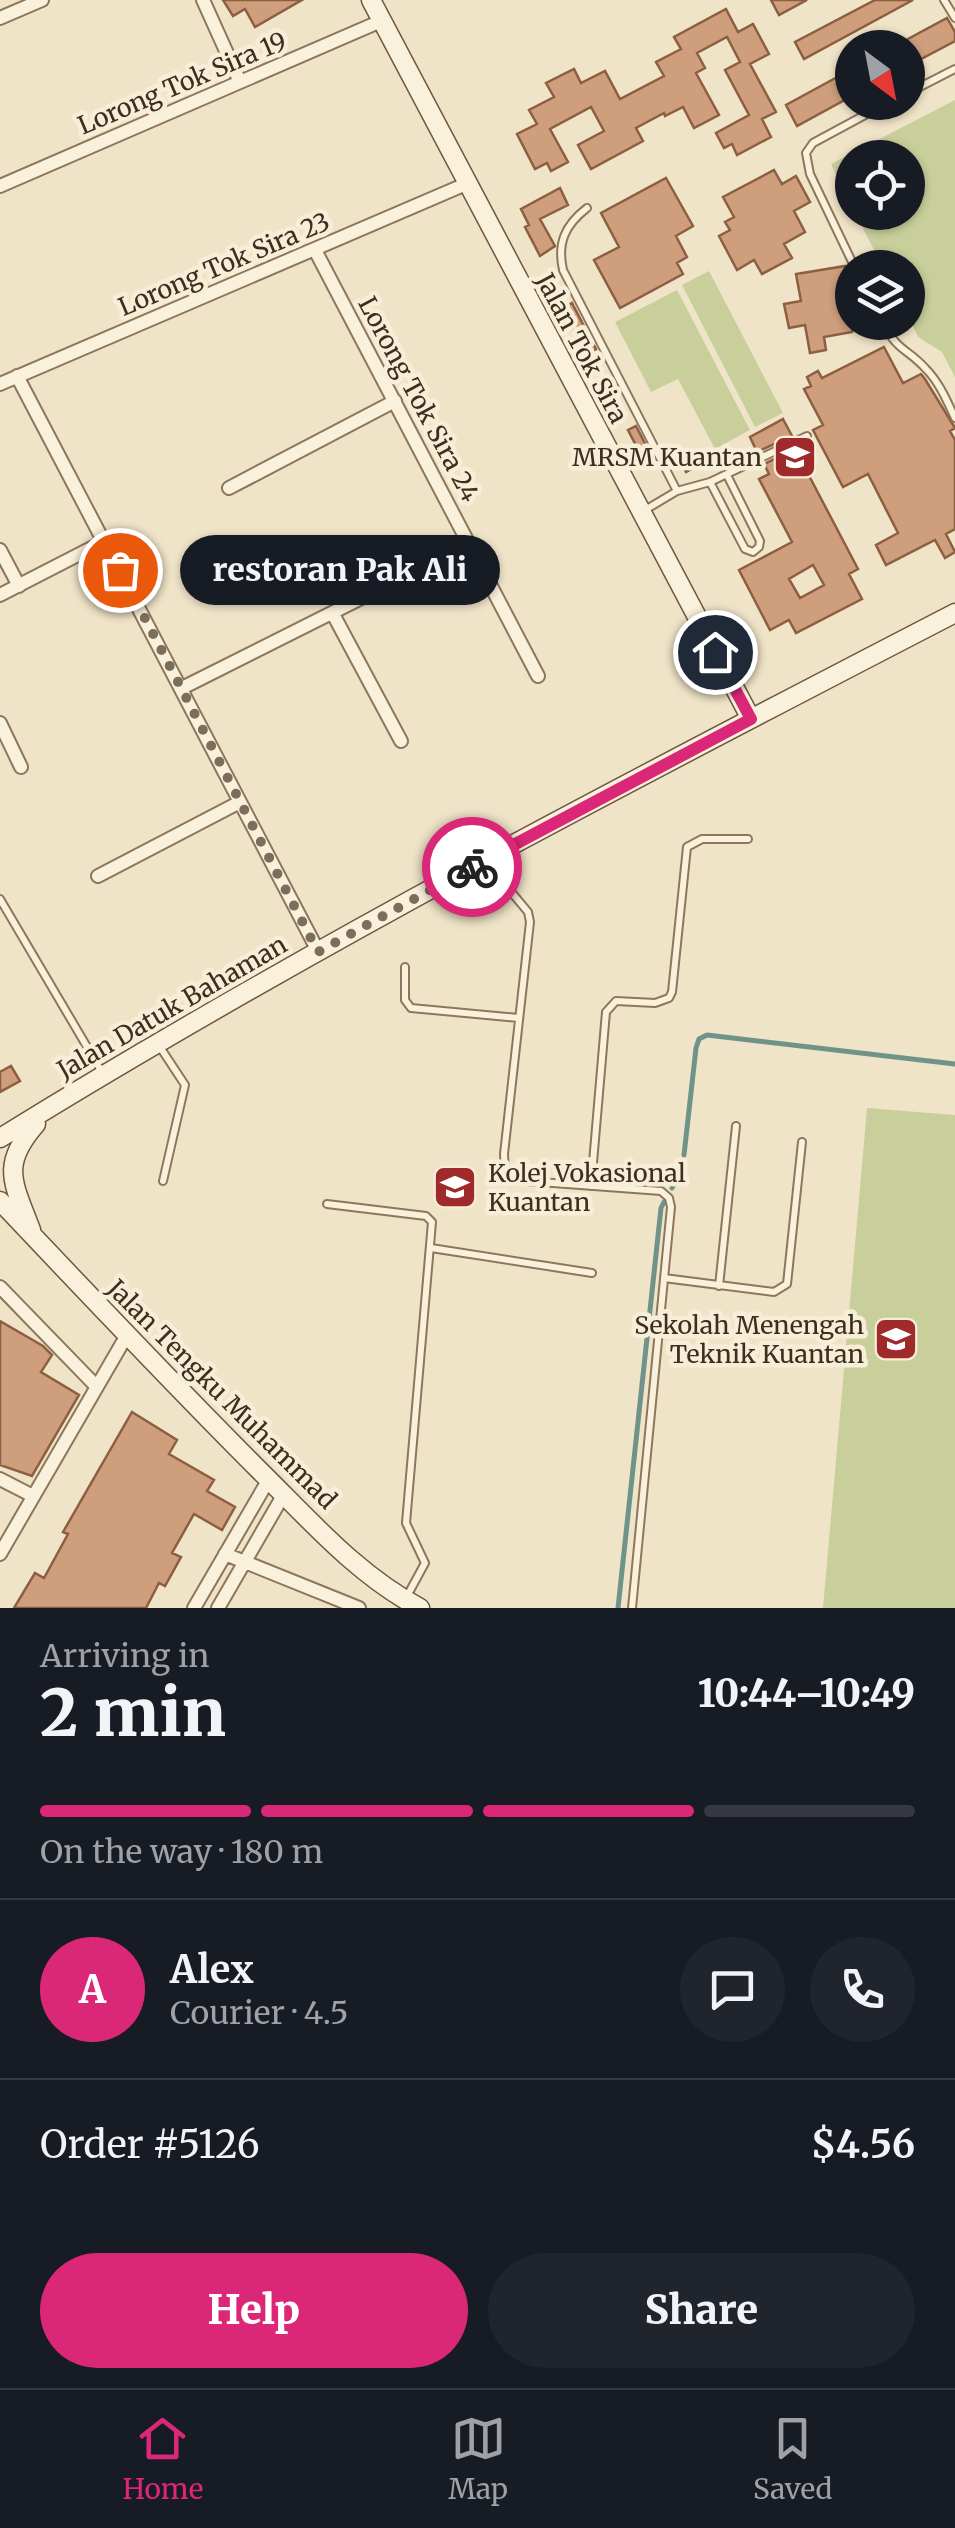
<!DOCTYPE html>
<meta charset="utf-8">
<style>
:root{--surface:#171b24;--page:#20242c;--text:#f1f3f6;--muted:#9ea1a6;--line:#363941;--accent:#db2777}
body{margin:0;font-family:Merriweather,serif;background:var(--page);color:var(--text);height:100vh;display:flex;flex-direction:column;font-size:38px;white-space:nowrap}
*{box-sizing:border-box;margin:0}
p{font-size:32px;color:var(--muted)}
.icon{flex:none;width:55px;height:55px;fill:none;stroke:currentColor;stroke-width:2;stroke-linecap:round;stroke-linejoin:round}
.map{position:relative;height:1608px;overflow:hidden}
.sheet{display:flex;flex-direction:column;background:var(--surface);flex:1}
.sheet>*{flex:none}
.needle{width:65px;rotate:148deg}
.tools{position:absolute;left:835px;top:30px;display:grid;gap:20px}
.tools a{display:grid;place-items:center;width:90px;height:90px;border-radius:50%;background:var(--surface);box-shadow:0 2px 8px #0004;font-size:50px}
.pin{position:absolute;display:grid;place-items:center;width:85px;height:85px;color:#fff;margin:-42px;border:5px solid #fff;border-radius:50%;box-shadow:0 2px 10px #0007}
.courier{position:absolute;display:grid;place-items:center;width:100px;height:100px;margin:-50px;border:8px solid #db2777;border-radius:50%;background:#fff;color:#222;box-shadow:0 2px 12px #0007}
.bubble{position:absolute;height:70px;border-radius:35px;background:var(--surface);box-shadow:0 2px 8px #0004;font-size:32px;font-weight:800;line-height:70px;text-align:center}
.overview em{font-style:normal;font-weight:800}
.overview div{display:flex;flex-direction:column-reverse}
.overview{display:flex;align-items:center;justify-content:space-between;height:170px;padding:0 40px}
h1{font-size:65px;font-weight:800;line-height:75px}
.bar{display:grid;grid-template-columns:repeat(4,1fr);gap:15px 10px;align-content:center;height:120px;padding:0 40px}
.bar i{height:12px;border-radius:8px;background:var(--line)}
.bar .selected{background:var(--accent)}
.bar p{grid-column:span 4}
.line{display:flex;align-items:center;gap:25px;padding:0 40px;border-top:2px solid var(--line)}
.line div{flex:1}
.round{display:grid;place-items:center;flex:none;width:105px;height:105px;border-radius:52px;background:var(--page)}
.button{display:flex;gap:20px;margin-top:auto;padding:20px 40px}
.button a{flex:1;height:115px;border-radius:60px;background:var(--accent);color:#fff;font-size:40px;font-weight:800;line-height:115px;text-align:center}
.button a+a{background:var(--page);color:var(--text)}
.menu{display:flex;justify-content:space-around;align-items:center;height:140px;border-top:2px solid var(--line);background:var(--surface);font-size:28px;color:var(--muted)}
.menu a{display:grid;justify-items:center;gap:5px}
.menu .selected{color:var(--accent)}
.map>svg:first-child{display:block}
.green{fill:#c9cf9b}
.lines{fill:none;stroke-linecap:round;stroke-linejoin:round}
.stream{stroke:#6f938a;stroke-width:5}
.building{fill:#cf9f7d;stroke:#8d5f41;stroke-width:2.5;fill-rule:evenodd}
.lane-casing{stroke:#8d765c;stroke-width:10}
.street-casing{stroke:#8d765c;stroke-width:16}
.secondary-casing{stroke:#6f573f;stroke-width:21}
.lane{stroke:#faf1dc;stroke-width:6}
.street{stroke:#faf1dc;stroke-width:12}
.secondary{stroke:#faf1dc;stroke-width:18}
.done{stroke:#7c6e5b;stroke-width:10;stroke-dasharray:0 18}
.route{stroke:#db2777;stroke-width:12}
.labels{text-anchor:middle;dominant-baseline:central;stroke-width:9;stroke-linejoin:round;paint-order:stroke}
.street-label{font-size:25px;fill:#3d2e20;stroke:#f7eed8}
.poi-label{font-size:25px;fill:#3d2e20;stroke:#f7eed8;text-anchor:end}
</style>
<div class="map">
<svg width="955" height="1608" viewBox="0 0 955 1608">
<rect width="100%" height="100%" fill="#f0e4c8"/>
<path class="green" d="M 955,100 L 955,377 L 942,352 L 918,337 L 908,316 L 908,268 L 883,267 L 855,213 L 908,212 L 908,158 L 852,158 L 852,207 L 831,164 Z
M 709,271 L 783,413 L 755,427 L 682,285 Z
M 677,290 L 750,430 L 715,449 L 678,379 L 651,392 L 615,322 Z
M 867,1108 L 955,1115 L 955,1608 L 823,1608 Z"/>
<g class="lines">
<path class="stream" d="M 684,1155 L 696,1048 L 699,1039 L 707,1035 L 955,1064
M 672,1188 L 682,1171
M 618,1608 L 661,1208 L 664,1202"/>
</g>
<path class="building" d="M 223,0 L 302,0 L 255,27 L 245,9 L 233,16 Z
M 771,0 L 807,0 L 779,15 Z
M 875,0 L 913,0 L 804,59 L 795,42 Z
M 726,9 L 738,32 L 753,24 L 769,54 L 750,64 L 776,112 L 762,119 L 771,137 L 737,155 L 732,144 L 724,148 L 716,133 L 749,115 L 725,70 L 740,62 L 727,37 L 697,53 L 705,68 L 696,73 L 719,115 L 694,128 L 683,107 L 665,116 L 664,113 L 636,128 L 643,141 L 591,169 L 578,145 L 604,131 L 591,107 L 550,129 L 568,162 L 551,171 L 547,163 L 535,169 L 517,134 L 537,124 L 529,110 L 554,97 L 546,83 L 574,69 L 581,83 L 605,71 L 620,99 L 664,76 L 656,62 L 681,49 L 674,37 Z
M 947,18 L 955,32 L 955,41 L 908,66 L 908,39 Z
M 852,69 L 852,96 L 797,126 L 786,105 Z
M 774,170 L 782,184 L 796,176 L 810,202 L 794,211 L 805,232 L 784,244 L 792,258 L 762,274 L 754,260 L 737,270 L 719,236 L 730,230 L 725,222 L 734,217 L 723,197 Z
M 666,178 L 693,226 L 676,236 L 687,257 L 677,263 L 683,274 L 620,308 L 594,260 L 619,247 L 601,213 Z
M 560,188 L 568,205 L 540,219 L 555,246 L 540,256 L 525,227 L 529,225 L 521,209 Z
M 845,266 L 852,296 L 852,332 L 824,337 L 826,350 L 810,353 L 805,325 L 789,328 L 784,304 L 801,301 L 796,274 Z
M 572,303 L 596,349 L 586,355 L 563,308 Z
M 884,347 L 903,383 L 921,374 L 925,379 L 955,428 L 950,431 L 955,440 L 955,529 L 946,534 L 955,552 L 945,558 L 935,540 L 886,565 L 876,545 L 898,533 L 868,474 L 843,487 L 813,430 L 823,425 L 804,389 L 811,386 L 807,377 L 818,371 L 822,378 Z
M 783,419 L 792,436 L 757,452 L 750,437 Z
M 636,426 L 650,453 L 642,457 L 628,430 Z
M 795,449 L 858,569 L 849,574 L 862,599 L 796,633 L 789,620 L 770,630 L 739,570 L 792,542 L 759,479 L 769,474 L 764,464 ZM 813,565 L 824,585 L 800,598 L 789,579 Z
M 693,454 L 699,465 L 686,472 L 680,460 Z
M 11,1066 L 20,1081 L 0,1092 L 0,1072 Z
M 0,1321 L 43,1346 L 52,1355 L 41,1372 L 79,1395 L 32,1476 L 0,1465 Z
M 132,1412 L 177,1440 L 169,1454 L 214,1480 L 207,1491 L 235,1507 L 222,1530 L 194,1514 L 172,1553 L 181,1557 L 165,1586 L 159,1583 L 146,1608 L 14,1608 L 35,1573 L 44,1578 L 68,1534 L 63,1532 Z"/>
<g class="lines">
<g class="lane-casing">
<path id="lane" d="M 944,0 L 955,18
M 908,93 L 955,69
M 587,208 C 565,225 557,243 563,270 L 677,491
M 855,268 L 810,174 L 806,153 L 813,143 L 889,102
M 882,322 C 898,352 907,348 926,369 C 939,382 947,401 955,418
M 710,482 L 745,549 L 753,552 L 759,547 L 760,541 L 727,475
M 645,510 L 677,491 L 710,482 L 807,436
M 487,863 L 528,912 L 530,922 L 504,1154 L 505,1173 L 513,1180 L 661,1191 L 669,1198 L 671,1207 L 632,1608
M 0,899 L 103,1074
M 405,967 L 405,1000 L 411,1008 L 519,1018
M 158,1044 L 185,1085 L 163,1181
M 591,1186 L 606,1012 L 616,1001 L 655,1003 L 669,998 L 672,992 L 687,847 L 702,839 L 748,839
M 327,1204 L 426,1216 L 432,1222 L 406,1523 L 425,1563 L 406,1598
M 431,1248 L 592,1273
M 664,1278 L 774,1292 L 787,1284 L 802,1142
M 719,1286 L 736,1126"/>
</g>
<g class="street-casing">
<path id="street" d="M 203,0 L 240,82
M 0,18 L 42,0
M 0,186 L 381,21
M 315,250 L 538,676
M 17,376 L 318,951
M 0,384 L 466,184
M 229,488 L 395,401
M 0,550 L 19,586
M 0,595 L 105,541
M 333,614 L 401,741
M 182,688 L 469,544
M 0,723 L 21,767
M 98,876 L 240,802
M 0,1287 L 96,1386
M 0,1479 L 33,1496
M 0,1554 L 127,1335
M 225,1554 L 359,1608
M 194,1608 L 269,1479
M 218,1608 L 284,1494"/>
</g>
<g class="secondary-casing">
<path id="secondary" d="M 371,0 L 751,719
M 0,1138 C 309,947 632,780 955,613
M 0,1201 C 86,1292 171,1382 259,1470 C 309,1519 357,1575 420,1608
M 31,1230 C 13,1182 0,1165 36,1124"/>
</g>
<use href="#lane" class="lane"/>
<use href="#street" class="street"/>
<use href="#secondary" class="secondary"/>
</g>
<g class="lines">
<path class="done" d="M 120,570 L 318,952 L 472,867"/>
<path class="route" d="M 472,867 L 751,719 L 715,652"/>
</g>
<defs>
<g id="school-square" transform="scale(2.25)"><rect x="-9" y="-9" width="18" height="18" rx="4" fill="#9e2a2b" stroke="#f7eed8"/><path d="M0-5L7-2L0 1L-7-2ZM-4 1L0 2.5L4 1V4Q0 6-4 4Z" fill="#fff"/></g>
</defs>
<g fill-rule="evenodd">
<use href="#school-square" x="795" y="457"/>
<use href="#school-square" x="455" y="1187"/>
<use href="#school-square" x="896" y="1339"/>
</g>
<g class="labels">
<g class="street-label">
<text transform="translate(182 83) rotate(-23)">Lorong Tok Sira 19</text>
<text transform="translate(224 264) rotate(-23)">Lorong Tok Sira 23</text>
<text transform="translate(582 348) rotate(62)">Jalan Tok Sira</text>
<text transform="translate(419 399) rotate(62)">Lorong Tok Sira 24</text>
<text transform="translate(172 1007) rotate(-30)">Jalan Datuk Bahaman</text>
<text transform="translate(222 1394) rotate(45)">Jalan Tengku Muhammad</text>
</g>
<g class="poi-label">
<text x="762" y="457">MRSM Kuantan</text>
<text x="488" y="1173" text-anchor="start">Kolej Vokasional<tspan x="488" dy="29">Kuantan</tspan></text>
<text x="864" y="1325">Sekolah Menengah<tspan x="864" dy="29">Teknik Kuantan</tspan></text>
</g>
</g>
</svg>
<div class="tools">
<a><svg class="needle" viewBox="-14 -14 28 28"><path d="M0-13l5 13h-10z" fill="#e53935"/><path d="M0 13l5-13h-10z" fill="#9ea1a6"/></svg></a>
<a><svg class="icon" aria-label="locate" viewBox="0 0 24 24"><circle cx="12" cy="12" r="6"/><path d="M12 2v4M12 18v4M2 12h4M18 12h4"/></svg></a>
<a><svg class="icon" aria-label="layers" viewBox="0 0 24 24"><path d="M12 4l9 5-9 5-9-5zM3 14l9 5 9-5"/></svg></a>
</div>
<div class="pin" style="left:120px;top:570px;background:#ea580c"><svg class="icon" aria-label="bag" viewBox="0 0 24 24"><path d="M5 8h14l-1 12H6zM9 8a3 3 0 0 1 6 0"/></svg></div>
<div class="pin" style="left:715px;top:652px;background:#1f2937"><svg class="icon" aria-label="home" viewBox="0 0 24 24"><path d="M3 11l9-7 9 7M6 9v11h12V9"/></svg></div>
<div class="courier" style="left:472px;top:867px"><svg class="icon" aria-label="bike" viewBox="0 0 24 24"><circle cx="6" cy="16" r="4"/><circle cx="18" cy="16" r="4"/><path d="M6 16l4-8h5l3 8M10 8l3 8H6M13 5h3"/></svg></div>
<div class="bubble" style="left:180px;top:535px;width:320px">restoran Pak Ali</div>
</div>
<section class="sheet">
<div class="overview"><div><h1>2 min</h1><p>Arriving in</p></div><em>10:44–10:49</em></div>
<div class="bar"><i class="selected"></i><i class="selected"></i><i class="selected"></i><i></i><p>On the way · 180 m</p></div>
<div class="line" style="height:180px"><b class="round" style="background:var(--accent);color:#fff">A</b><div><b>Alex</b><p>Courier · 4.5</p></div><a class="round"><svg class="icon" aria-label="chat" viewBox="0 0 24 24"><path d="M4 5h16v11H9l-5 4z"/></svg></a><a class="round"><svg class="icon" aria-label="phone" viewBox="0 0 24 24"><path d="M5 4h4l2 5-3 2q2 4 5 5l2-3 5 2v4C11 20 4 13 5 4z"/></svg></a></div>
<div class="line" style="height:130px"><div>Order #5126</div><b>$4.56</b></div>
<div class="button"><a>Help</a><a>Share</a></div>
</section>
<nav class="menu">
<a class="selected"><svg class="icon" aria-label="home" viewBox="0 0 24 24"><path d="M3 11l9-7 9 7M6 9v11h12V9"/></svg>Home</a>
<a><svg class="icon" aria-label="map" viewBox="0 0 24 24"><path d="M3 6l6-2 6 2 6-2v14l-6 2-6-2-6 2zM9 4v14M15 6v14"/></svg>Map</a>
<a><svg class="icon" aria-label="saved" viewBox="0 0 24 24"><path d="M7 4h10v16l-5-4-5 4z"/></svg>Saved</a>
</nav>
